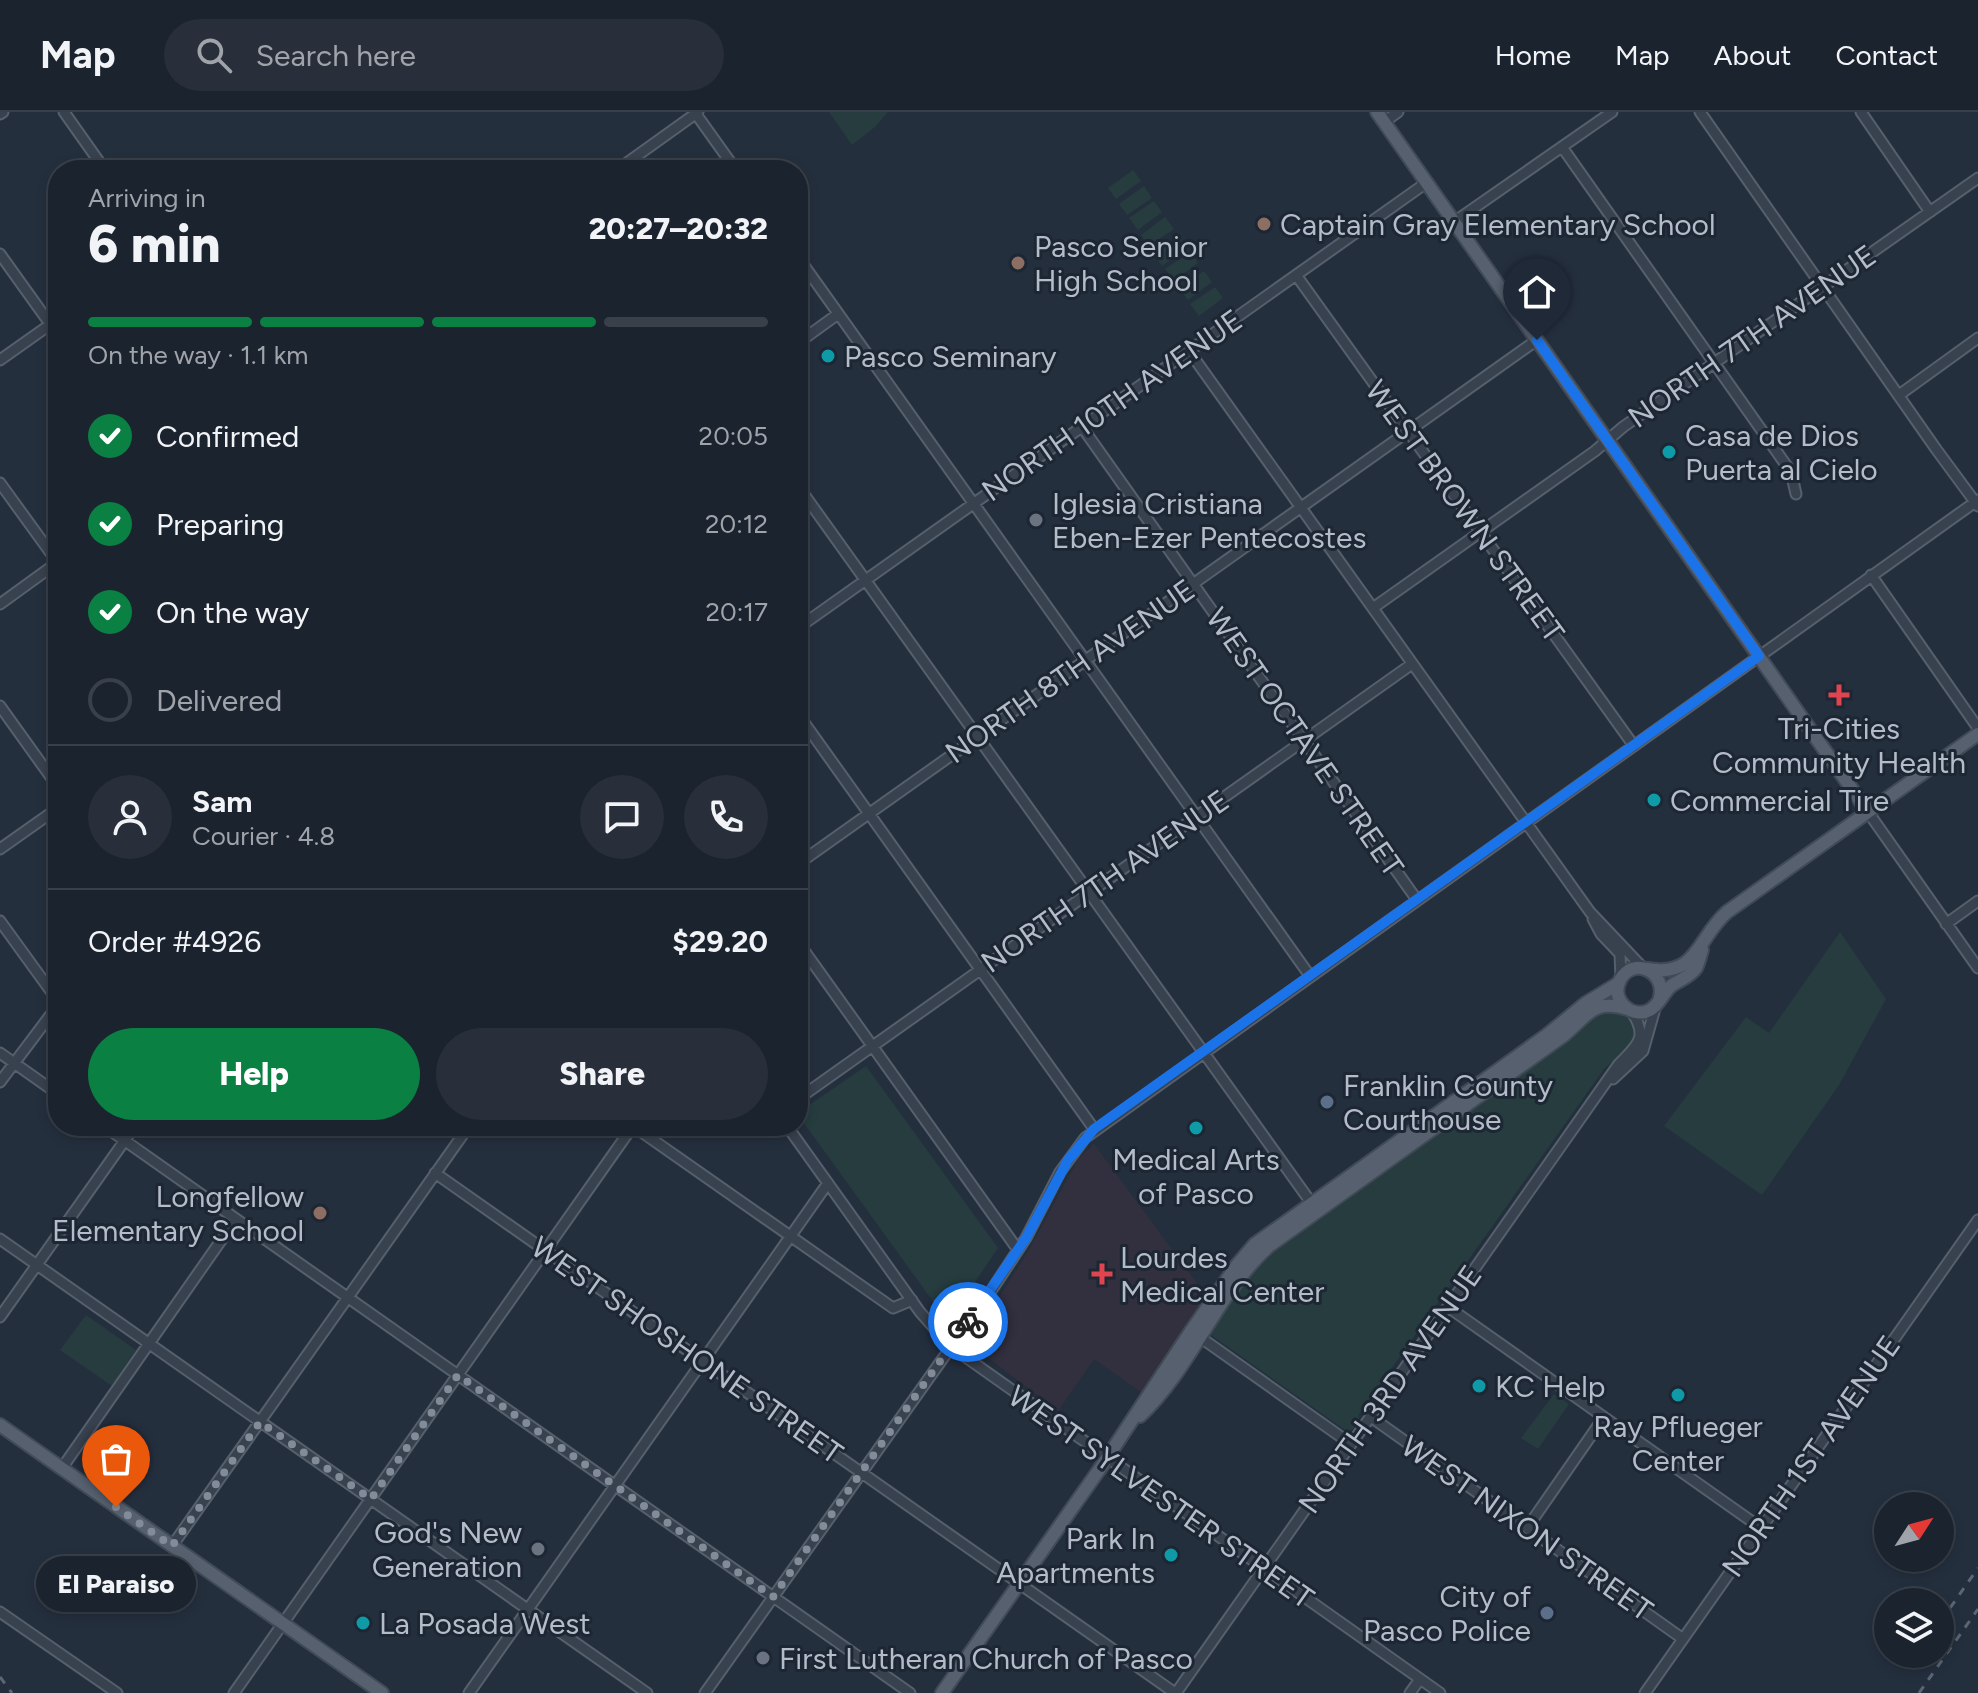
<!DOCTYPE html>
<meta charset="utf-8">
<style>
:root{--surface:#1b232e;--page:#282f3a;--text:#f1f3f6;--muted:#a0a4aa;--line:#39404a;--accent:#0b8043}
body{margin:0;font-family:Figtree,sans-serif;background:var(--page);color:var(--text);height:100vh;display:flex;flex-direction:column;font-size:30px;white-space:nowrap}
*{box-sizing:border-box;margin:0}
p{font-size:26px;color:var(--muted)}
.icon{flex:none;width:44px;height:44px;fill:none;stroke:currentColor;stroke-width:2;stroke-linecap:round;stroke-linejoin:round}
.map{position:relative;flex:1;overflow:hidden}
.panel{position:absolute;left:48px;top:48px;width:760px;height:976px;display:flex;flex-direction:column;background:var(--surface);border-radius:32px;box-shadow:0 4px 12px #0003,0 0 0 2px var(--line)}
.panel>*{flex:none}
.needle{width:52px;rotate:54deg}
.fabs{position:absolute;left:1874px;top:1380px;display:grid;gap:16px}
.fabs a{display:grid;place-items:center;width:80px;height:80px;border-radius:50%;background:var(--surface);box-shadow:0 4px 12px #0003,0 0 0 2px var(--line);font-size:40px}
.pin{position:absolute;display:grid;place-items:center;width:68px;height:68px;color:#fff;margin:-82px -34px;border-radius:50% 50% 50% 0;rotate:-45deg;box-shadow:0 0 8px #0007}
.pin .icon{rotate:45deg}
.courier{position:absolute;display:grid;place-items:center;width:80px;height:80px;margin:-40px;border:6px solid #1a73e8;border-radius:50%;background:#fff;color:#222;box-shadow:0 2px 10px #0007}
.bubble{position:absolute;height:56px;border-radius:28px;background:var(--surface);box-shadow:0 4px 12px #0003,0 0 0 2px var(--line);font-size:26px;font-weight:800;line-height:56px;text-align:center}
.head em{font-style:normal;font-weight:800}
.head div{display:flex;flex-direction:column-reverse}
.head{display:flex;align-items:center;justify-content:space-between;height:136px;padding:0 40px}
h1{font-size:52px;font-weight:800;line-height:60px}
.bar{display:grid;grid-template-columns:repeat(4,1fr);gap:12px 8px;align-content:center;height:96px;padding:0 40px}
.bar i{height:10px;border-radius:6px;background:var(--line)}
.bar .on{background:var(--accent)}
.bar p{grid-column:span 4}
.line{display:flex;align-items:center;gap:20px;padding:0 40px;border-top:2px solid var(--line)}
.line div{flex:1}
.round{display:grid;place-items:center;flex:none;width:84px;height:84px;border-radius:42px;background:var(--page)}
ol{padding:0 40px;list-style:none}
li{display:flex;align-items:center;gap:24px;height:88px}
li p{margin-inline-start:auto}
li .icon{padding:8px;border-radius:50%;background:var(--accent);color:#fff;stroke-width:4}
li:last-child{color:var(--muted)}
li i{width:44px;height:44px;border:4px solid var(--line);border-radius:50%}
.primary-button{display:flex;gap:16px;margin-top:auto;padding:16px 40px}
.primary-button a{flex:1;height:92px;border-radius:48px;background:var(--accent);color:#fff;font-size:32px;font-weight:800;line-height:92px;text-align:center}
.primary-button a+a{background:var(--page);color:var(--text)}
header{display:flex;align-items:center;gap:48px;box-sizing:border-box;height:112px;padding:0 40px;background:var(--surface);border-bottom:2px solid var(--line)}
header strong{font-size:38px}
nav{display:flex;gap:44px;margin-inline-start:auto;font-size:28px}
.search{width:560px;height:72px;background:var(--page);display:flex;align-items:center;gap:20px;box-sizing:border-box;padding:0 28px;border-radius:44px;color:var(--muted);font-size:30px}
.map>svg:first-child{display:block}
.medical{fill:#32303f}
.green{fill:#263c3f}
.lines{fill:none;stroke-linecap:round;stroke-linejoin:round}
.minor-casing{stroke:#565f6c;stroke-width:13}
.major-casing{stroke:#414a57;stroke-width:16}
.minor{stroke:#38414e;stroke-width:9}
.major{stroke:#56606e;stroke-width:12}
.rail{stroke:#5a6575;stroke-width:3;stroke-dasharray:8 8;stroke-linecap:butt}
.done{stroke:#828b98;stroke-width:8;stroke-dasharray:0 14.4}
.route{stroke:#1a73e8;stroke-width:10}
.education-dot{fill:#8d6e63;stroke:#1d2633;stroke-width:3}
.culture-dot{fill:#0f9aa8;stroke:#1d2633;stroke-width:3}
.worship-dot{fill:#6b7280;stroke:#1d2633;stroke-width:3}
.health-dot{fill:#e0444e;stroke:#1d2633;stroke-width:3}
.service-dot{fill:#5c6f8a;stroke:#1d2633;stroke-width:3}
.labels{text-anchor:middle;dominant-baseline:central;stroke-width:6;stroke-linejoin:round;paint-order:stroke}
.poi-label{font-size:30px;fill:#b4bcc9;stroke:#1d2633;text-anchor:start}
.street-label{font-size:30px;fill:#b4bcc9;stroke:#1d2633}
</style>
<header>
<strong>Map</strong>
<div class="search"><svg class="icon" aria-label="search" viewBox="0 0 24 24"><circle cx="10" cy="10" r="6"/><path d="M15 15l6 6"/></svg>Search here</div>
<nav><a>Home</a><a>Map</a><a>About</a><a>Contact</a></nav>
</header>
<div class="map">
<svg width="1978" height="1581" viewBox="0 0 1978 1581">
<rect width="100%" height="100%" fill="#242f3e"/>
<path class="medical" d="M 1094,1032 L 1208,1186 L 1141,1280 L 1094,1247 L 1058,1299 L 970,1232 L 1029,1138 L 1079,1046 Z"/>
<path class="green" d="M 829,0 L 888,0 L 875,15 L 852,33 Z
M 1133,58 L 1141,69 L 1116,87 L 1108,76 Z
M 1144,74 L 1152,86 L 1127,103 L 1119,92 Z
M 1154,89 L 1162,100 L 1138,118 L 1129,106 Z
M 1165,105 L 1174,117 L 1149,134 L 1141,123 Z
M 1179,124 L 1187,136 L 1162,154 L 1154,142 Z
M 1190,140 L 1198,151 L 1174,169 L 1165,157 Z
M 1204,159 L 1212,170 L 1188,188 L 1179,176 Z
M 1215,175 L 1223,186 L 1199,204 L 1190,192 Z
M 1840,820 L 1886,887 L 1839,973 L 1762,1083 L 1664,1014 L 1746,905 L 1769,921 Z
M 1598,898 L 1625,900 C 1634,910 1637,917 1635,930 L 1604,957 L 1359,1302 L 1358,1311 L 1352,1318 L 1345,1318 L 1208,1221 L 1265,1142 Z
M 866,954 L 998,1136 L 948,1210 L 798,1003 L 799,1000 Z
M 86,1203 L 136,1238 L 112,1274 L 60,1238 Z
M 1554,1282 L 1569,1292 L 1538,1337 L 1521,1326 Z"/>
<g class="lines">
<g class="minor-casing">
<path id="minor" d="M 64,0 L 105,58
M 1700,0 L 1936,337 L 1978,394
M 1861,0 L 1930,100
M 0,2 L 3,0
M 696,2 L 736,58
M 1384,10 L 1398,0
M 1562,35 L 1791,360 L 1796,382
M 617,58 L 698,0
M 1454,110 L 1612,0
M 0,142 L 58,223
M 798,145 L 1310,864
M 1296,163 L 1634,634
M 798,231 L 838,202
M 1189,239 L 1590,800 L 1644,857
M 0,248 L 58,207
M 1899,283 L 1978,226
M 1082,315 L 1417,788
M 0,371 L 58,451
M 798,374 L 1315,1096
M 1871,463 L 1978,616
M 0,492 L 58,450
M 1373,496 L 1595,339 L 1623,315 L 1978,66
M 798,516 L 1426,71
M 0,594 L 58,675
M 798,602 L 1094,1017
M 1868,700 L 1978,856
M 0,737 L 58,696
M 798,752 L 1537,228
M 1593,807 L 1601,822 L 1620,842 L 1621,866
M 0,809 L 58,889
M 1946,812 L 1978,789
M 798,830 L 1018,1138
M 0,941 L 58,982
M 1613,967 L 1643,939 L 1656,893
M 0,970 L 58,893
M 798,987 L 1412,552
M 104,1014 L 910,1581
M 633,1014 L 893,1196 L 912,1188
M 787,1014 L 920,1200 L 950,1234 L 1440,1581
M 435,1061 L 1175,1581
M 0,1127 L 647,1581
M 1448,1195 L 1761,1416
M 0,1205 L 135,1014
M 1197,1223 L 1351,1332
M 1371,1305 L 1683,1527
M 62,1356 L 236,1107
M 1527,1416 L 1604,1305
M 172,1434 L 469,1014
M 0,1500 L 117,1581
M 234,1581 L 633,1014
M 469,1581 L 828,1071
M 705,1581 L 993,1176 L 1026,1126 L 1060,1060 L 1085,1026 L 1978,388
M 1176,1581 L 1618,953 C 1636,934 1650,926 1631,899
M 1410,1581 L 1420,1567
M 1645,1581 L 1978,1108"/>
</g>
<g class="major-casing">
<path id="major" d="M 1377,0 L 1868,700
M 1647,857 C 1698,866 1697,826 1727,800 L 1978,622
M 1659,889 C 1669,860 1633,843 1620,868 C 1610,887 1631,908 1650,898 C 1659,893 1663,881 1671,874 C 1679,868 1690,865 1696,856 C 1699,850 1700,844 1702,838
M 1140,1304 C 1192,1255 1216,1182 1269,1134 L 1563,924 C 1588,904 1592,886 1628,897
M 0,1313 L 382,1581
M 942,1581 L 1099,1358 L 1191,1219 L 1237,1153 L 1255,1132 L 1547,923 L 1586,891 L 1619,871"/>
</g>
<use href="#minor" class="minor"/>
<use href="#major" class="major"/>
<path class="rail" d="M 1941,1509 L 1978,1456
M 0,1565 L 12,1581
M 1919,1581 L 1978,1497"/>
</g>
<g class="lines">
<path class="done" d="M 116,1395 L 172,1434 L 260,1310 L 371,1387 L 458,1263 L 773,1485 L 968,1210"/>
<path class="route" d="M 968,1210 L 1026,1126 L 1068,1048 L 1094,1017 L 1759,544 L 1537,228"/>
</g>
<g class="education-dot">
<circle cx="1264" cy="112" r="8"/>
<circle cx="1018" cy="151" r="8"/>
<circle cx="320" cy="1101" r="8"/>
</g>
<g class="culture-dot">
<circle cx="828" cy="244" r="8"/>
<circle cx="1669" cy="340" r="8"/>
<circle cx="1654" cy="688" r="8"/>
<circle cx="1196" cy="1016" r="8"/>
<circle cx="1479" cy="1274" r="8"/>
<circle cx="1678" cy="1283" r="8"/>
<circle cx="1171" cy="1443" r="8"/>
<circle cx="363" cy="1511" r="8"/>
</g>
<g class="worship-dot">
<circle cx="1036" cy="408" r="8"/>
<circle cx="538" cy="1437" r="8"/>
<circle cx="763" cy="1546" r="8"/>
</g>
<g class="health-dot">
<path d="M1835 571h8v8h8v8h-8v8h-8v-8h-8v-8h8z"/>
<path d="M1098 1150h8v8h8v8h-8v8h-8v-8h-8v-8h8z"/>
</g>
<g class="service-dot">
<circle cx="1327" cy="990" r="8"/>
<circle cx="1547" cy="1501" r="8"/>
</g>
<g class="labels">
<g class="poi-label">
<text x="1280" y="112">Captain Gray Elementary School</text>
<text x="1034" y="134">Pasco Senior<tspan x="1034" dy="34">High School</tspan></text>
<text x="844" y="244">Pasco Seminary</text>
<text x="1685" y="323">Casa de Dios<tspan x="1685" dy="34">Puerta al Cielo</tspan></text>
<text x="1052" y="391">Iglesia Cristiana<tspan x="1052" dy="34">Eben-Ezer Pentecostes</tspan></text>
<text x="1839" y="616" text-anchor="middle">Tri-Cities<tspan x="1839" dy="34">Community Health</tspan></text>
<text x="1670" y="688">Commercial Tire</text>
<text x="1343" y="973">Franklin County<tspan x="1343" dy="34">Courthouse</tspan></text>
<text x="1196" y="1047" text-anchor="middle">Medical Arts<tspan x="1196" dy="34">of Pasco</tspan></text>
<text x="304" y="1084" text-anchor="end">Longfellow<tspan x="304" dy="34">Elementary School</tspan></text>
<text x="1120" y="1145">Lourdes<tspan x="1120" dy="34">Medical Center</tspan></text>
<text x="1495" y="1274">KC Help</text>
<text x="1678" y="1314" text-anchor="middle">Ray Pflueger<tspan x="1678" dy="34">Center</tspan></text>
<text x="522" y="1420" text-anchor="end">God's New<tspan x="522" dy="34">Generation</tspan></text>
<text x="1155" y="1426" text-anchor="end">Park In<tspan x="1155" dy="34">Apartments</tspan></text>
<text x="1531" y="1484" text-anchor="end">City of<tspan x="1531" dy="34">Pasco Police</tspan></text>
<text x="379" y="1511">La Posada West</text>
<text x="779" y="1546">First Lutheran Church of Pasco</text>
</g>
<g class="street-label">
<text transform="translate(1752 224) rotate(-35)">NORTH 7TH AVENUE</text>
<text transform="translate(1112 293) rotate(-35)">NORTH 10TH AVENUE</text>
<text transform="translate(1465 399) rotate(54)">WEST BROWN STREET</text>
<text transform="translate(1070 559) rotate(-35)">NORTH 8TH AVENUE</text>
<text transform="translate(1305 630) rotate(55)">WEST OCTAVE STREET</text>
<text transform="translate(1105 769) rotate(-35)">NORTH 7TH AVENUE</text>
<text transform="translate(687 1238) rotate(35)">WEST SHOSHONE STREET</text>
<text transform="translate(1390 1277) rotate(-55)">NORTH 3RD AVENUE</text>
<text transform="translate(1811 1344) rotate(-55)">NORTH 1ST AVENUE</text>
<text transform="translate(1161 1385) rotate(35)">WEST SYLVESTER STREET</text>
<text transform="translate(1527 1416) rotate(35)">WEST NIXON STREET</text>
</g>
</g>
</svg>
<div class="fabs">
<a><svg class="needle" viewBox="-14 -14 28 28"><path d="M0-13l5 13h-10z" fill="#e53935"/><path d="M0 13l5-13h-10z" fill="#a0a4aa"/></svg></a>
<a><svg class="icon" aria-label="layers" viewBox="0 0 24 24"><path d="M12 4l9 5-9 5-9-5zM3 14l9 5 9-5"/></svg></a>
</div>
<div class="pin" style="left:116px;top:1395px;background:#ea580c"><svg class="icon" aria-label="bag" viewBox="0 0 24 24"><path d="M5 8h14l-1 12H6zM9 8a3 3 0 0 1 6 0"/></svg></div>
<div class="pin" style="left:1537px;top:228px;background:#1f2937"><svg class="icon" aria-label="home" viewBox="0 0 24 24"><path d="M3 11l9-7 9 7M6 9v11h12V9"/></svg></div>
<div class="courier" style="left:968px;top:1210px"><svg class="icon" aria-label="bike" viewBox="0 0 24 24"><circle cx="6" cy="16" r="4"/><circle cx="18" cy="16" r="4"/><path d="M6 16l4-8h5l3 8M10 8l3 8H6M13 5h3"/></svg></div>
<div class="bubble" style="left:36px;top:1444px;width:160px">El Paraiso</div>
<section class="panel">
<div class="head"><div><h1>6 min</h1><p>Arriving in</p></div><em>20:27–20:32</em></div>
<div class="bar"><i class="on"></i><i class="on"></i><i class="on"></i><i></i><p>On the way · 1.1 km</p></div>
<ol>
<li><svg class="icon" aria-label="check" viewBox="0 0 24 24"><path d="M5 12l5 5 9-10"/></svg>Confirmed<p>20:05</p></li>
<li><svg class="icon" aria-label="check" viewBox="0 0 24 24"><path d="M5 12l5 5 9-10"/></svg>Preparing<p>20:12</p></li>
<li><svg class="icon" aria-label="check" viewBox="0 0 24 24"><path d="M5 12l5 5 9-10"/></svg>On the way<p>20:17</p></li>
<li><i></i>Delivered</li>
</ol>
<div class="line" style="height:144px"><a class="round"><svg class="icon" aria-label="person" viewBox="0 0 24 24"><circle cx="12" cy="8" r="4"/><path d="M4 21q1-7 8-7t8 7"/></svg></a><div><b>Sam</b><p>Courier · 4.8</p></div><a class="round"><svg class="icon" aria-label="chat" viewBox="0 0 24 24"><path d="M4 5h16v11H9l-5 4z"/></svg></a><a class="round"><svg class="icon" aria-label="phone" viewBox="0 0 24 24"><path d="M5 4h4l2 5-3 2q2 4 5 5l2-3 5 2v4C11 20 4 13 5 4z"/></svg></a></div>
<div class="line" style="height:104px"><div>Order #4926</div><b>$29.20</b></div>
<div class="primary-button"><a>Help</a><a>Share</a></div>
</section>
</div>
